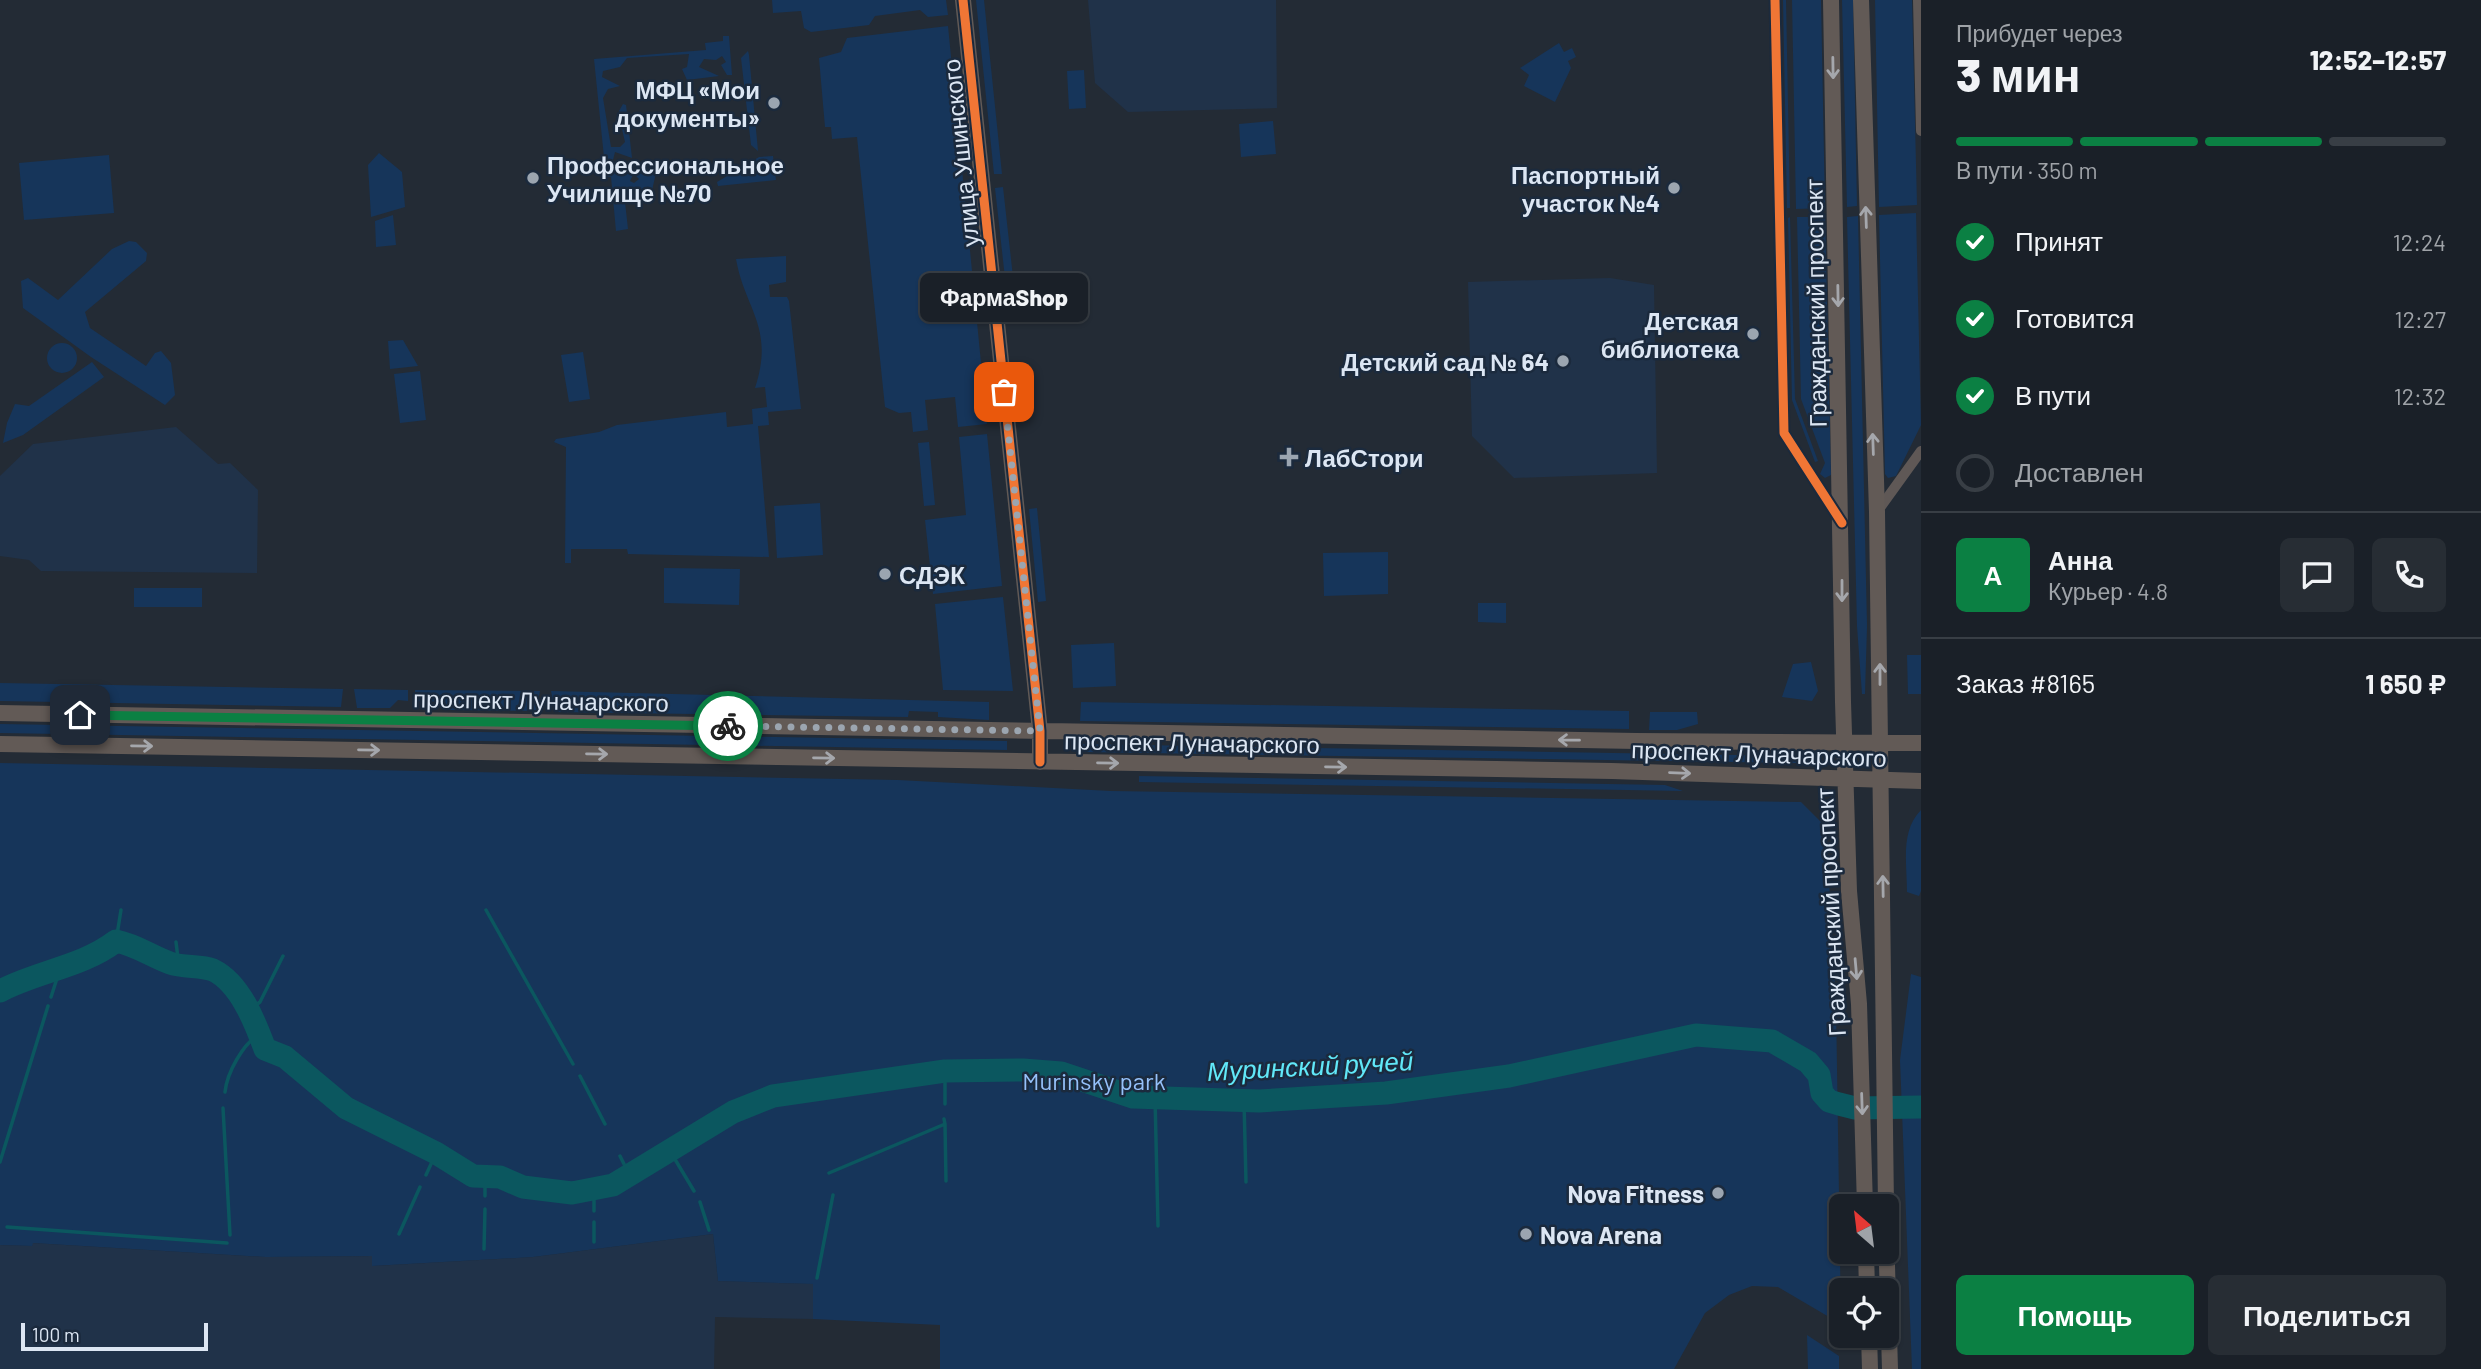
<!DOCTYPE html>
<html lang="ru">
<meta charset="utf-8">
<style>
:root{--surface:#1a2028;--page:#272d34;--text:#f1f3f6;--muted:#9fa3a8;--line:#383e45;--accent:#0b8043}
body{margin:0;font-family:Barlow,sans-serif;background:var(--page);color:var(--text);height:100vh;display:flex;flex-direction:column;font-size:26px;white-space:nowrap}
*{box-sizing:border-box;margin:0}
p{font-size:23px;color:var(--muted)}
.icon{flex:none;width:38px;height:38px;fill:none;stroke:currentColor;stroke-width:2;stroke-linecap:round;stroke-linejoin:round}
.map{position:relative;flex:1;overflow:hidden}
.panel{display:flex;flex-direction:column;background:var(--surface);width:560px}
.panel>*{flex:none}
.needle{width:46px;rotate:332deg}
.fabs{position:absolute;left:1829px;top:1194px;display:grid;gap:14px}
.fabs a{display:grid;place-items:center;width:70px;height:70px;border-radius:10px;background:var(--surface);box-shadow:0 2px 5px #0004,0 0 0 2px var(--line);font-size:35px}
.scale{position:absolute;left:21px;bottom:18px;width:187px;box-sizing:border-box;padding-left:7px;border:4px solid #dce6f3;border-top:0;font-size:19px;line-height:24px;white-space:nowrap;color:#dce6f3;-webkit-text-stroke:5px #1b2a3d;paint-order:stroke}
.pin{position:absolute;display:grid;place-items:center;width:60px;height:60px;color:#fff;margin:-30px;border-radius:14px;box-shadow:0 4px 10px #0006}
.courier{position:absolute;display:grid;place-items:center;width:70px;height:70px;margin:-35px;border:5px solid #0b8043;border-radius:50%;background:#fff;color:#222;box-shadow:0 2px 9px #0007}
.bubble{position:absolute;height:49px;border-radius:10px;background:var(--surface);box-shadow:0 2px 5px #0004,0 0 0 2px var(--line);font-size:23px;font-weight:800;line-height:49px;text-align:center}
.overview em{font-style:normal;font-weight:800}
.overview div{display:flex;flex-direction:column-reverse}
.overview{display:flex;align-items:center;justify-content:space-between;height:119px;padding:0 35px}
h1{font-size:46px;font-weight:800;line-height:52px}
.bar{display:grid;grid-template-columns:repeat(4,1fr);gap:10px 7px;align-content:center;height:84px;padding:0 35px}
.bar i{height:9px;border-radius:5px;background:var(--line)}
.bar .current{background:var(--accent)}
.bar p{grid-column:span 4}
.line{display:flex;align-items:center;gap:18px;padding:0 35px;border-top:2px solid var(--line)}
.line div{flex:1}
.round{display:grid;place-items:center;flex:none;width:74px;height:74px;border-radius:10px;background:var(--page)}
ol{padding:0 35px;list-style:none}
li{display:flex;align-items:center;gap:21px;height:77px}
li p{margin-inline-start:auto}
li .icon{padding:7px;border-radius:50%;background:var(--accent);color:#fff;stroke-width:4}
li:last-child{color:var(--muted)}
li i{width:38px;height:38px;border:4px solid var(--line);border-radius:50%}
.cta{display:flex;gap:14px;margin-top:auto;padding:14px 35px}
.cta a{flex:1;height:80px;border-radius:10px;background:var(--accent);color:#fff;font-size:28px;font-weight:800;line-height:80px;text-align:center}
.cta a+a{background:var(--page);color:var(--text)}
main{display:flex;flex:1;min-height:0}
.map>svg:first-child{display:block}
.built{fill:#203249}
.green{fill:#16355a}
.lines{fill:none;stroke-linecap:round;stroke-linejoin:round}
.stream{stroke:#0b575f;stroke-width:3.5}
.river{stroke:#0b575f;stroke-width:23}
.street{stroke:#5f5856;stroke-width:10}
.secondary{stroke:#625a56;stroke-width:16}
.cycleway-casing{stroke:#1b2a3d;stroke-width:13}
.cycleway{stroke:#f07635;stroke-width:9}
.oneway{stroke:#a5a7ac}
.done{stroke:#9ba5b0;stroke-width:7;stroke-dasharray:0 12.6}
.route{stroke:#0b8043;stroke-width:9}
.poi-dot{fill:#9ba5b0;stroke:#1b2a3d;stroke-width:2.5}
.labels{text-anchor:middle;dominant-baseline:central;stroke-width:5;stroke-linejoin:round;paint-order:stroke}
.poi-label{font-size:24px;font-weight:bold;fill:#dce6f3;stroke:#1b2a3d;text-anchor:end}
.street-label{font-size:24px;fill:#dce6f3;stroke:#1b2a3d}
.park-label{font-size:24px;fill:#95c1fa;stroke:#1b2a3d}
.water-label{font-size:26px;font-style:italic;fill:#61e8f8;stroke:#1b2a3d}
</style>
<main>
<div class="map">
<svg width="1921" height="1369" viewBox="0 0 1921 1369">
<rect width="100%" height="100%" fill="#232b35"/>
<path class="built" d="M 1088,0 L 1276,0 L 1277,108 L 1128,112 L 1095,83 Z
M 1610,278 L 1654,285 L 1657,473 L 1514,478 L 1472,436 L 1468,282 Z
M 176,427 L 218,464 L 230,463 L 258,490 L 257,573 L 41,571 L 29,560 L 0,556 L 0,476 L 33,444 Z
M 713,1234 L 718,1281 L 814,1284 L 813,1319 L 715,1317 L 714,1369 L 0,1369 L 0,1245 L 31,1246 L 32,1243 L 266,1257 L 372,1256 L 373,1266 L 533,1257 Z"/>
<path class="green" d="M 772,0 L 946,0 L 948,15 L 928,17 L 920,10 L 875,16 L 869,25 L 811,32 L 804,28 L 801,11 L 773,13 Z
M 976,0 L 984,0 L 1002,174 L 994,174 Z
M 1783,0 L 1786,0 L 1790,208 L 1787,208 Z
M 1792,0 L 1821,0 L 1825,208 L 1796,209 Z
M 1842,0 L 1853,0 L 1857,206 L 1847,207 Z
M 1875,0 L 1912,0 L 1917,205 L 1879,207 Z
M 948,26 L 987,424 L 958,427 L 955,397 L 925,400 L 928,430 L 913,432 L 911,412 L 899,413 L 885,407 L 857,137 L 832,139 L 831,127 L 825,127 L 819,58 L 841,52 L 847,38 Z
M 723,36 L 729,36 L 732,75 L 727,75 L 721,65 L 726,62 L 722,56 L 716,60 L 704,59 L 699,67 L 719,76 L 687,80 L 682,69 L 687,67 L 689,54 L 627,58 L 620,67 L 603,71 L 602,77 L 620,86 L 608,89 L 603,98 L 611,147 L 620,147 L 625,142 L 621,125 L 624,119 L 619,111 L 623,104 L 626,105 L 632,158 L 615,152 L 612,164 L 621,172 L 633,175 L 630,181 L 634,183 L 639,179 L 635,175 L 651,169 L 656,173 L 650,199 L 625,202 L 628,229 L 616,231 L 611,177 L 606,177 L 594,59 L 706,50 L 705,43 L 723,41 Z
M 1559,43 L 1564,52 L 1572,48 L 1576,57 L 1568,61 L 1571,68 L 1555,102 L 1524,86 L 1529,75 L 1520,68 Z
M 748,51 L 749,55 L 758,151 L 751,145 L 741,58 Z
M 1084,70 L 1086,108 L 1069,109 L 1067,71 Z
M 1273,121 L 1276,154 L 1241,157 L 1239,124 Z
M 379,153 L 402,172 L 405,207 L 371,217 L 368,165 Z
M 109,155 L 114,213 L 24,220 L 19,163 Z
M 773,156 L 776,180 L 718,186 L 717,182 L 759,157 Z
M 1003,187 L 1015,295 L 1007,296 L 995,188 Z
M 1916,213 L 1921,425 L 1896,476 L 1888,478 L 1885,474 L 1879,215 Z
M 393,215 L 396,245 L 376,247 L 375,221 Z
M 1858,216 L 1867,626 L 1865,694 L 1862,694 L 1857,626 L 1847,217 Z
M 1790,217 L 1795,399 L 1818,461 L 1815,462 L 1792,400 L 1788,218 Z
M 1797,217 L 1825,217 L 1831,475 L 1825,478 L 1820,474 L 1825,463 L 1801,399 Z
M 129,241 L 136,242 L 147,253 L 146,261 L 85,312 L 90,328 L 146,366 L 155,353 L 161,351 L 171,363 L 175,395 L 165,405 L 91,357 L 23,308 L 21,281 L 28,278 L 58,300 L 112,249 Z
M 786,256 L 786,282 L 769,285 L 770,297 L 787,297 L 789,301 L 801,409 L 768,412 L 769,425 L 758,426 L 769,557 L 628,554 L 627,549 L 571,549 L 571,563 L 565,563 L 566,447 L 554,442 L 556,439 L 599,432 L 617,425 L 726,412 L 727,427 L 753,424 L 752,409 L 767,407 L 765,387 L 755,388 C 775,327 745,310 736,259 Z
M 403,340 L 418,366 L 390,369 L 388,341 Z
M47 358a15 15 0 1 1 30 0a15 15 0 1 1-30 0Z
M 583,352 L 590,399 L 569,402 L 561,355 Z
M 92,362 L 104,377 L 23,435 L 3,443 L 7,423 L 15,404 L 29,406 Z
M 420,371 L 426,420 L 400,423 L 394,374 Z
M 987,434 L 1002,586 L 933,594 L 925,520 L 966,515 L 959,437 Z
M 929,442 L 935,505 L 924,506 L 918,443 Z
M 820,503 L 823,555 L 777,558 L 774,506 Z
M 1037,508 L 1046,601 L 1038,602 L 1029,509 Z
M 1388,552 L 1388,594 L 1324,596 L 1323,553 Z
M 664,568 L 740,569 L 739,605 L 664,603 Z
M 134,588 L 202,588 L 202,607 L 134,607 Z
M 1003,597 L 1013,691 L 943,690 L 935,604 Z
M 1478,603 L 1506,603 L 1506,623 L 1478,622 Z
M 1114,643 L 1116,686 L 1073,688 L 1071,645 Z
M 1907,655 L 1921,655 L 1921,694 L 1908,694 Z
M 1811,662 L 1818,691 L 1812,701 L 1782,697 L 1793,664 Z
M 0,683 L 343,689 L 341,707 L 0,701 Z
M 354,689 L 408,690 L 408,701 L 398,700 L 390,708 L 357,708 Z
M 415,690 L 540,691 L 536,711 L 449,710 L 445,702 L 415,701 Z
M 551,691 L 989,702 L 989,720 L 938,717 L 938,712 L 909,711 L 908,717 L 555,712 Z
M 1081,702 L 1629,711 L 1629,729 L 1080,721 Z
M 1650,712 L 1697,712 L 1698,724 L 1677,730 L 1649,730 Z
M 0,724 L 1007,741 L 1007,750 L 0,733 Z
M 1082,744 L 1796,756 L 1796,763 L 1082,752 Z
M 0,763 L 898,780 L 1111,791 L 1801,802 L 1826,827 L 1836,1004 L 1841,1324 L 1778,1287 L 1752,1286 L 1729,1295 L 1705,1313 L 1674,1369 L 940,1369 L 940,1325 L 813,1319 L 813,1284 L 718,1281 L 713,1234 L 533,1257 L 372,1266 L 372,1256 L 266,1257 L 33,1243 L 32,1246 L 0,1245 Z
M 1139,776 L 1665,785 L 1683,791 L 1139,782 Z
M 1921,810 L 1921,891 L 1919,896 L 1907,892 C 1907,864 1900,831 1921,810 Z
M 1911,974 L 1921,977 L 1921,1369 L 1912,1369 L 1900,1060 Z
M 1807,1335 L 1839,1356 L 1839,1369 L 1808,1369 Z"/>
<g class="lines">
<path class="stream" d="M 486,910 L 573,1064
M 116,941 L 121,910
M 176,942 L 179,967
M 51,997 L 61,966
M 248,1011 L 260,1002 L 283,956
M 580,1076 L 605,1124
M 225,1092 C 227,1073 243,1043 260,1034
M 1155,1097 L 1158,1226
M 1244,1101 L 1246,1182
M 945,1104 L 945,1071
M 223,1108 L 230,1235
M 945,1124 L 946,1181
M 670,1151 L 694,1191
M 620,1156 L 630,1176
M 0,1162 L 48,1006
M 829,1173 L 945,1124 L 944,1119
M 426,1175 L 436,1153
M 594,1190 L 594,1211
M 485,1196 L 485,1176
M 700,1202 L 709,1230
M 594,1222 L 594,1242
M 7,1227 L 227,1243
M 399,1234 L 420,1187
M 484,1249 L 485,1209
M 817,1278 L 833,1195"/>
<path class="river" d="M 0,991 C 38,971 82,967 116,941 C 136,945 151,956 170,963 C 184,968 200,965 213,970 C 240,983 255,1022 265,1049 L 285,1057 L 346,1108 L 436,1153 L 473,1176 L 500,1177 L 523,1187 L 572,1193 L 613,1185 L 733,1112 L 773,1096 L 945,1071 L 1023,1070 L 1061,1073 L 1133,1097 L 1259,1101 L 1386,1093 L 1509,1076 L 1696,1035 L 1772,1041 L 1808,1062 L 1819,1075 L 1822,1093 L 1829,1101 L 1839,1104 L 1855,1108 L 1921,1107"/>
<path class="street" d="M 1775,0 L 1784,433 L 1838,517
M 1918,0 L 1921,131
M 1877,512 L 1921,451"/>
<path class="secondary" d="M 963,0 L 1040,731 L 1040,762
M 1831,0 L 1843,702 L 1849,891 L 1859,1004 L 1865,1206
M 1861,0 L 1877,512 L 1886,1206
M 0,713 L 1637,741 L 1921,743
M 0,744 L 1612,771 L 1921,781
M 1886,1231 L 1890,1369
M 1866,1251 L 1867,1290
M 1869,1335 L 1870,1369"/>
<g class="cycleway-casing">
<path id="cycleway" d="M 963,0 L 1040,731 L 1040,762
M 1775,0 L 1784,433 L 1842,523"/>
</g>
<use href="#cycleway" class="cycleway"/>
</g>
<defs><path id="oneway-shaft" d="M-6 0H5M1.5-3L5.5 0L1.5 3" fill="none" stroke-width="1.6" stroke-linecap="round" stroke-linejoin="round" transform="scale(1.75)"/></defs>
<g class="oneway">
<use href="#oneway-shaft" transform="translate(1833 68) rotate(89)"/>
<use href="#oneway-shaft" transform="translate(1866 217) rotate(-92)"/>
<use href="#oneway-shaft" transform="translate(1838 296) rotate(89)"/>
<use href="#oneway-shaft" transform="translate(1873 444) rotate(-92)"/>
<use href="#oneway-shaft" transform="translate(1842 591) rotate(90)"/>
<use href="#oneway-shaft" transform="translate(1880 674) rotate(-90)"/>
<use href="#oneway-shaft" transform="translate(1569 740) rotate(-179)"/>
<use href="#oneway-shaft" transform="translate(142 746) rotate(1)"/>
<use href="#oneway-shaft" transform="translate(369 750) rotate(1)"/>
<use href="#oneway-shaft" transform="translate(597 754) rotate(1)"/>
<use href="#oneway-shaft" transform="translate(824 758) rotate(1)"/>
<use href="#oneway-shaft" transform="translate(1108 763) rotate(1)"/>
<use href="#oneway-shaft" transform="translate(1336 767) rotate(1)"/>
<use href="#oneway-shaft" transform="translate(1680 773) rotate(2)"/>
<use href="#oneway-shaft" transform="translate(1883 886) rotate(-91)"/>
<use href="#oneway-shaft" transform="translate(1856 969) rotate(85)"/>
<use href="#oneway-shaft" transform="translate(1862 1104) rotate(88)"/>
</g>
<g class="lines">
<path class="done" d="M 728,726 L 1040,731 L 1004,392"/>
<path class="route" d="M 80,715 L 728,726"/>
</g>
<g class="poi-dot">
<circle cx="774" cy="103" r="7"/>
<circle cx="533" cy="178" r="7"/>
<circle cx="1674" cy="188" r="7"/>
<circle cx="1753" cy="334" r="7"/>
<circle cx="1563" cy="361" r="7"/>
<path d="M1285.5 446.5h7v7h7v7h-7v7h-7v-7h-7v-7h7z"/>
<circle cx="885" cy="574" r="7"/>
<circle cx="1718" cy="1193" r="7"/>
<circle cx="1526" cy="1234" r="7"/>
</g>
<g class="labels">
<g class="poi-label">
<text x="760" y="89">МФЦ «Мои<tspan x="760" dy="28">документы»</tspan></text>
<text x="547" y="164" text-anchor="start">Профессиональное<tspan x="547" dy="28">Училище №70</tspan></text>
<text x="1660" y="174">Паспортный<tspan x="1660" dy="28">участок №4</tspan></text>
<text x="1739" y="320">Детская<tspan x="1739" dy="28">библиотека</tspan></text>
<text x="1549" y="361">Детский сад № 64</text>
<text x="1305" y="457" text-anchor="start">ЛабСтори</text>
<text x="899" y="574" text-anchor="start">СДЭК</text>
<text x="1704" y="1193">Nova Fitness</text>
<text x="1540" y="1234" text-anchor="start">Nova Arena</text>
</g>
<g class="street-label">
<text transform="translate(960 153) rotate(-96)">улица Ушинского</text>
<text transform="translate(1815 303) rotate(-91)">Гражданский проспект</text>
<text transform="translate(541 700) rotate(1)">проспект Луначарского</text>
<text transform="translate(1192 742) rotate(1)">проспект Луначарского</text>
<text transform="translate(1759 753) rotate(2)">проспект Луначарского</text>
<text transform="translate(1830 912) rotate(-93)">Гражданский проспект</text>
</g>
<g class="park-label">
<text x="1094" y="1080">Murinsky park</text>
</g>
<g class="water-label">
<text transform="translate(1310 1065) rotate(-3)">Муринский ручей</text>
</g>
</g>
</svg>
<div class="fabs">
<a><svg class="needle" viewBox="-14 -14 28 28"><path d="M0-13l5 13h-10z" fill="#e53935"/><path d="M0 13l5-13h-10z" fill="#9fa3a8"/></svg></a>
<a><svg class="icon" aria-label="locate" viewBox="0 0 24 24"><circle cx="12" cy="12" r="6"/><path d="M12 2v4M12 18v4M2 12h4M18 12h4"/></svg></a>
</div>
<div class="scale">100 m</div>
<div class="pin" style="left:1004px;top:392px;background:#ea580c"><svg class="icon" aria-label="bag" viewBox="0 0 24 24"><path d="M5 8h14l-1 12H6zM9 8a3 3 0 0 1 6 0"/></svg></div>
<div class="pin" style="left:80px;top:715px;background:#1f2937"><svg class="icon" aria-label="home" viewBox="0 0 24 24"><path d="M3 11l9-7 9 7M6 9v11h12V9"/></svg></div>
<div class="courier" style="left:728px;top:726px"><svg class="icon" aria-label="bike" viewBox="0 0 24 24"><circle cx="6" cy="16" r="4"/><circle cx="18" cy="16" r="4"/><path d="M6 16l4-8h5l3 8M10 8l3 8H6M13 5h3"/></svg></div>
<div class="bubble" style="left:920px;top:273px;width:168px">ФармаShop</div>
</div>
<section class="panel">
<div class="overview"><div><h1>3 мин</h1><p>Прибудет через</p></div><em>12:52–12:57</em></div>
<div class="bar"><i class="current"></i><i class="current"></i><i class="current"></i><i></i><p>В пути · 350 m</p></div>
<ol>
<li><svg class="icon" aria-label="check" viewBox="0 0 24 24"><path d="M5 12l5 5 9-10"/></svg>Принят<p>12:24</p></li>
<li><svg class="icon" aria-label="check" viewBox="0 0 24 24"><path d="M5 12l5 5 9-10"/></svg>Готовится<p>12:27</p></li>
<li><svg class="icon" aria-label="check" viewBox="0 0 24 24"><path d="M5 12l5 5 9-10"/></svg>В пути<p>12:32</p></li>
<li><i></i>Доставлен</li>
</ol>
<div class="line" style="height:126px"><b class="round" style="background:var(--accent);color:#fff">А</b><div><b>Анна</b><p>Курьер · 4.8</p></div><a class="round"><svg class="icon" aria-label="chat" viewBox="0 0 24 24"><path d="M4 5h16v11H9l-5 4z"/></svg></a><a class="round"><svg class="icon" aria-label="phone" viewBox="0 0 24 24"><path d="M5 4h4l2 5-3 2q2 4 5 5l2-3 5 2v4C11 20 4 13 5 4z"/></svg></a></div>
<div class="line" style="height:91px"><div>Заказ #8165</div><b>1 650 ₽</b></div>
<div class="cta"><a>Помощь</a><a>Поделиться</a></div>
</section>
</main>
